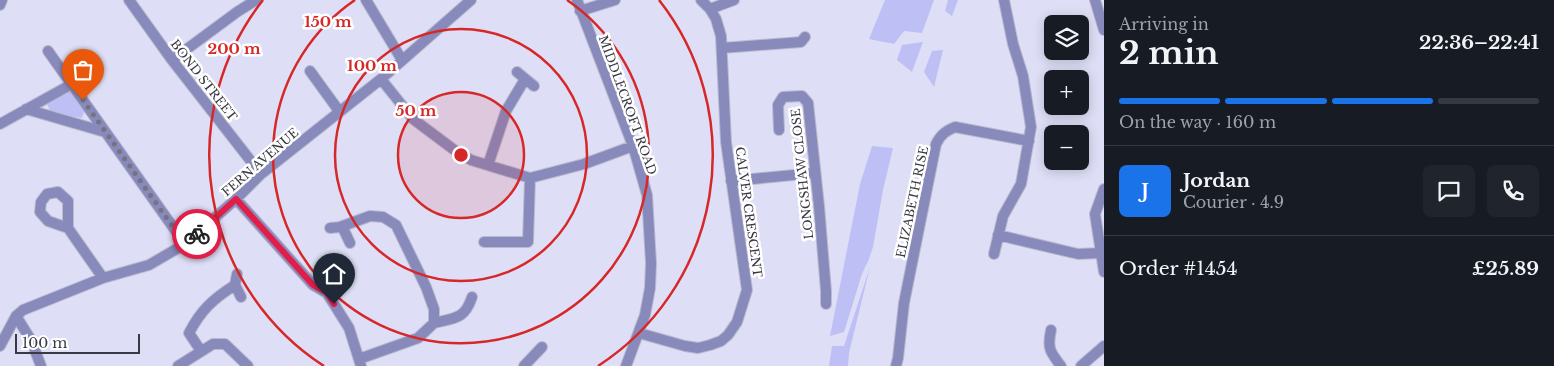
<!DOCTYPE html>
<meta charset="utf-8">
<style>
:root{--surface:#171b24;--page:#20242c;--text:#f1f3f6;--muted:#9ea1a6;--line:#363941;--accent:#1a73e8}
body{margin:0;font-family:"Libre Baskerville",serif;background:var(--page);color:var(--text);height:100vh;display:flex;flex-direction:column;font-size:19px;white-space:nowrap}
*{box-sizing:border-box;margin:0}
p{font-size:16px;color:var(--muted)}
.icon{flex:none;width:28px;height:28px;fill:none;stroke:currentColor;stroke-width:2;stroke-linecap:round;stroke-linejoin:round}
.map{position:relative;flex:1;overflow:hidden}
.side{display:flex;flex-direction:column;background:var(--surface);width:450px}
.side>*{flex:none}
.buttons{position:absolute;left:1044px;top:15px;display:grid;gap:10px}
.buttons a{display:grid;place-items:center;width:45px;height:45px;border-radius:8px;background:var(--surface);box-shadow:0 2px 12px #0003;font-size:25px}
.scale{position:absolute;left:15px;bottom:12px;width:125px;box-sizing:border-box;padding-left:5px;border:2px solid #393942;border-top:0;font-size:14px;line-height:18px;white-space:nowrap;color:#393942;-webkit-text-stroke:4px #fff;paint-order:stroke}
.pin{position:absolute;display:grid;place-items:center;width:42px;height:42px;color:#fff;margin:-51px -21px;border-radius:50% 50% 50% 0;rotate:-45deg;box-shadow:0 0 5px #0007}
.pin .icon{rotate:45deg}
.courier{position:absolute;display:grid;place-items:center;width:50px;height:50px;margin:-25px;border:4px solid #e11d48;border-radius:50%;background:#fff;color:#222;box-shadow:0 1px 6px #0007}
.summary em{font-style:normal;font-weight:700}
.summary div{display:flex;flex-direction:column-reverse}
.summary{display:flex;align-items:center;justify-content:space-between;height:85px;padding:0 15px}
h1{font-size:32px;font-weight:700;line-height:38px}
.bar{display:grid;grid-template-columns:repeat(4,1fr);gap:8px 5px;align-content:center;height:60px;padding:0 15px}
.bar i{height:6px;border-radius:4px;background:var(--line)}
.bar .selected{background:var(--accent)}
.bar p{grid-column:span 4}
.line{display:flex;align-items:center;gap:12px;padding:0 15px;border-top:1px solid var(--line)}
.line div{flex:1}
.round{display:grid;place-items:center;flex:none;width:52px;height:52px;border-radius:8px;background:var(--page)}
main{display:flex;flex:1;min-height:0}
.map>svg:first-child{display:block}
.green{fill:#bebff4}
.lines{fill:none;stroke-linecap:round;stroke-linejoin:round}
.minor-casing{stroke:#babace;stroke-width:12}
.minor{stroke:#898abc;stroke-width:10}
.done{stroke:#737381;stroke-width:5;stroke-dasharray:0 9}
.route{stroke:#e11d48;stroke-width:6}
.ring{fill:none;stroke:#d62828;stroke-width:2.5}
.labels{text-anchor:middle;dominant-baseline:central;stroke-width:5;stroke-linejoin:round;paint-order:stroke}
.street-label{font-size:12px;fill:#393942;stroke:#fff}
.centre{fill:#d62828;stroke:#fff;stroke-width:2.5}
.ring-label{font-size:15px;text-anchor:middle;font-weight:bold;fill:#d62828;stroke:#fff;stroke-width:5;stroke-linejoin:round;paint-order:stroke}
</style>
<main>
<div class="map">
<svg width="1104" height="366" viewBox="0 0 1104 366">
<rect width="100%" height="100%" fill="#dedff6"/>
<path class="green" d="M 885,0 L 934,0 L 922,33 L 904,31 L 894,44 L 869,39 Z
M 948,0 L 958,0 L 952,16 L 945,11 Z
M 923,42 L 912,72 L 897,60 L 902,45 Z
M 943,50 L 934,87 L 924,72 L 932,51 Z
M 68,91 L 73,93 L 85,109 L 82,118 L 51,113 L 47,104 L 53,99 Z
M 872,146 L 893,148 L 883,190 L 873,247 L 869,259 L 862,274 L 844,332 L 830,336 L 860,184 Z
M 870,267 L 849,353 L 848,366 L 829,366 L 832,346 L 844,346 Z"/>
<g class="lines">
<g class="minor-casing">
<path id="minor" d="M 129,0 L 172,60 L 261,174
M 366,0 L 402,60
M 577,0 L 633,146 L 647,195 L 651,263 L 650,288 L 645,315 L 626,366
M 1095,0 L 1104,30
M 0,5 L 2,0
M 710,9 L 734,0
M 580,11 L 615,0
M 722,48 L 801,42 L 805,37
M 48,51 L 185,244
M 172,60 L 237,12 L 256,0
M 310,71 L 339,111
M 517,72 L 534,86
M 381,79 L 413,119 L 453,149 L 471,160 L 530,178 L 584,164 L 633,146
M 26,109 L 105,132
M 0,124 L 72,84
M 779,130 L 778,105 L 783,97 L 802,96 L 808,103 L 819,206 L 826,291 L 826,304
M 488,165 L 506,111 L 525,79
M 731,181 L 815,173
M 1104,189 L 1095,214 L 1104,272
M 236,199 L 313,285 L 327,293 L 349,328 L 361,366
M 342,226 L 350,243
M 68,228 L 68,201 L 58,192 L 47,194 L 41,202 L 40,212 L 48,221 L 68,228 L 103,278
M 330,228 L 340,227 L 370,216 L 383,217 L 396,225 L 426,287 L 434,309 L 434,323 L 418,338 L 359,359
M 998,235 L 1078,254 L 1100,253
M 484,242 L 528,242 L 530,178
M 994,254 L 1003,216 L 1021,184 L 1031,127 L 1023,76 L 1013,44 L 1004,0
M 237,274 L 235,285 L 241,297
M 16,316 L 31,340 L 41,366
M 434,323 C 455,318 465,319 472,297
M 1051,330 C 1047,348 1050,352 1061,366
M 639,333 L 685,346 L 698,348 L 710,345 L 721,341 L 728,335 L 737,322 L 747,290 L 726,142 L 721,36 L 716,19 L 710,9 L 701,0
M 0,346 L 16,316 L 23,310 L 103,278 L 149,265 L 185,244 L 236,199 L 261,174 L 381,79 L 471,0
M 201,351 L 189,333 C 201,310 213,299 235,285
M 178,366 L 213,344 L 225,344 L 248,366
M 524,366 L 542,347
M 896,366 L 898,358 L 904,303 L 936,144 C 941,134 946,131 955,127 L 1029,141
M 1081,366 L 1104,346"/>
</g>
<use href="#minor" class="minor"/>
</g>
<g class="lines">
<path class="done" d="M 83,100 L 185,244 L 197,234"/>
<path class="route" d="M 197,234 L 236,199 L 313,285 L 327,293 L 334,304"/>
</g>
<circle cx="461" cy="155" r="63" fill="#d62828" fill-opacity=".12"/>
<g class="ring">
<circle cx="461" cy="155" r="63"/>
<circle cx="461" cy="155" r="126"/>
<path d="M567 0A188 188 0 1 1 355 0"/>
<path d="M324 366A251 251 0 0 1 263 0M659 0A251 251 0 0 1 598 366"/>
</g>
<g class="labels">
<g class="street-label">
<text transform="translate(204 80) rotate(52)">BOND STREET</text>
<text transform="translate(628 105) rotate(70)">MIDDLECROFT ROAD</text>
<text transform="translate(260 162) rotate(-41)">FERN AVENUE</text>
<text transform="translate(802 174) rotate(-96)">LONGSHAW CLOSE</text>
<text transform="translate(912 202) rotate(-78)">ELIZABETH RISE</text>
<text transform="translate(749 212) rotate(82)">CALVER CRESCENT</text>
</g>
</g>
<circle cx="461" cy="155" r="8" class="centre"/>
<g class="ring-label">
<text x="328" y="27">150 m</text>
<text x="234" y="54">200 m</text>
<text x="372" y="71">100 m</text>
<text x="416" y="116">50 m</text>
</g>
</svg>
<div class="buttons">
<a><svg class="icon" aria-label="layers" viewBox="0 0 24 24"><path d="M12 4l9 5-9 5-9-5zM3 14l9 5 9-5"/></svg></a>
<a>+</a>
<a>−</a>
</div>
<div class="scale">100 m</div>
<div class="pin" style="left:83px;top:100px;background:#ea580c"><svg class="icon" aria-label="bag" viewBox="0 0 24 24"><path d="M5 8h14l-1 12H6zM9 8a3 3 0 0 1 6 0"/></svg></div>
<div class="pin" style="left:334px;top:304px;background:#1f2937"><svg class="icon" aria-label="home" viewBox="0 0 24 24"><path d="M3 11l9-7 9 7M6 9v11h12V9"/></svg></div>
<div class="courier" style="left:197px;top:234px"><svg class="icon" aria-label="bike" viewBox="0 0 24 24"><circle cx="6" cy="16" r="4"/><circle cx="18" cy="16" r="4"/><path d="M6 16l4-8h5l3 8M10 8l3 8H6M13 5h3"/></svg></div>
</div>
<section class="side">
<div class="summary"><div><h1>2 min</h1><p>Arriving in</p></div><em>22:36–22:41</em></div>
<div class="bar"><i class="selected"></i><i class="selected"></i><i class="selected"></i><i></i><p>On the way · 160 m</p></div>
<div class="line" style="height:90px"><b class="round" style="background:var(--accent);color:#fff">J</b><div><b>Jordan</b><p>Courier · 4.9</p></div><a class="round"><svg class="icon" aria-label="chat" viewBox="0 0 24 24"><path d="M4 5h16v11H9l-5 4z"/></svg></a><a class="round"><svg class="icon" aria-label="phone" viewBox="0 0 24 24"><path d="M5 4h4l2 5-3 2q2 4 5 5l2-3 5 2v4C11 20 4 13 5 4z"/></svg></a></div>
<div class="line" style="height:65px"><div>Order #1454</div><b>£25.89</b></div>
</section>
</main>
